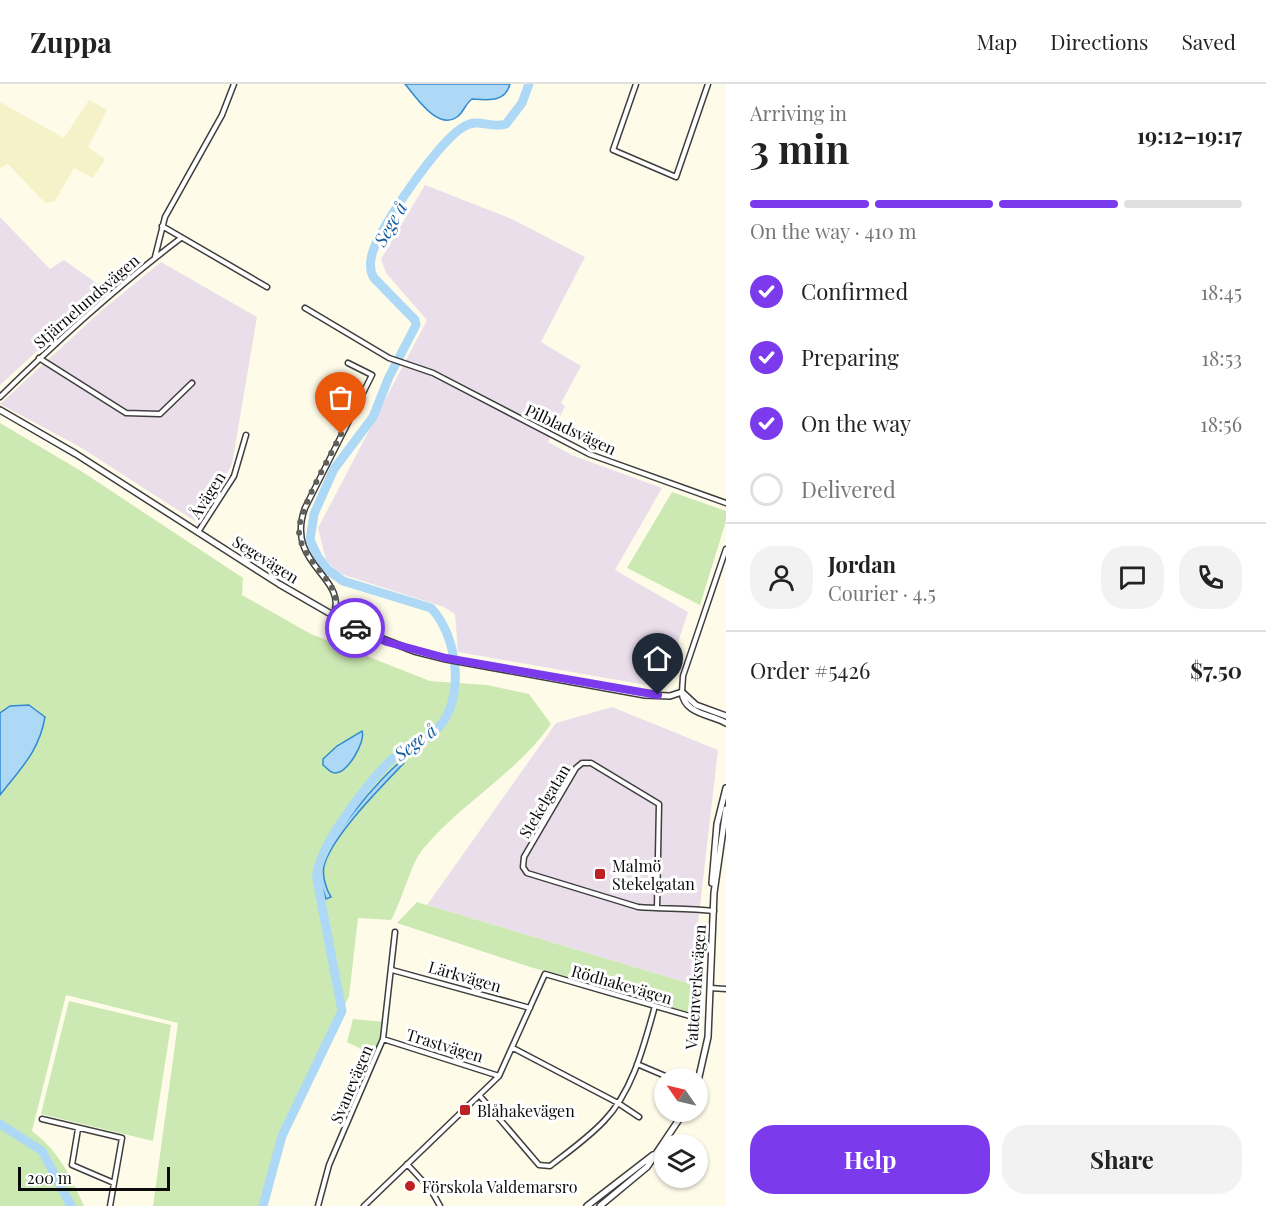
<!DOCTYPE html>
<meta charset="utf-8">
<style>
:root{--surface:#fff;--page:#f2f2f2;--text:#222;--muted:#767676;--line:#e0e0e0;--accent:#7c3aed}
body{margin:0;font-family:"Playfair Display",serif;background:var(--page);color:var(--text);height:100vh;display:flex;flex-direction:column;font-size:22px;white-space:nowrap}
*{box-sizing:border-box;margin:0}
p{font-size:20px;color:var(--muted)}
.icon{flex:none;width:33px;height:33px;fill:none;stroke:currentColor;stroke-width:2;stroke-linecap:round;stroke-linejoin:round}
.map{position:relative;flex:1;overflow:hidden}
.details{display:flex;flex-direction:column;background:var(--surface);width:540px}
.details>*{flex:none}
.needle{width:39px;rotate:304deg}
.tools{position:absolute;left:654px;top:984px;display:grid;gap:12px}
.tools a{display:grid;place-items:center;width:54px;height:54px;border-radius:50%;background:var(--surface);box-shadow:0 2px 4px #0004;font-size:30px}
.scale{position:absolute;left:18px;bottom:15px;width:152px;box-sizing:border-box;padding-left:6px;border:3px solid #0b0b0b;border-top:0;font-size:16px;line-height:21px;white-space:nowrap;color:#0b0b0b;-webkit-text-stroke:4px #fff;paint-order:stroke}
.pin{position:absolute;display:grid;place-items:center;width:51px;height:51px;color:#fff;margin:-62px -26px;border-radius:50% 50% 50% 0;rotate:-45deg;box-shadow:0 0 6px #0007}
.pin .icon{rotate:45deg}
.courier{position:absolute;display:grid;place-items:center;width:60px;height:60px;margin:-30px;border:4px solid #7c3aed;border-radius:50%;background:#fff;color:#222;box-shadow:0 2px 8px #0007}
.head em{font-style:normal;font-weight:700}
.head div{display:flex;flex-direction:column-reverse}
.head{display:flex;align-items:center;justify-content:space-between;height:102px;padding:0 24px}
h1{font-size:39px;font-weight:700;line-height:45px}
.bar{display:grid;grid-template-columns:repeat(4,1fr);gap:9px 6px;align-content:center;height:72px;padding:0 24px}
.bar i{height:8px;border-radius:4px;background:var(--line)}
.bar .selected{background:var(--accent)}
.bar p{grid-column:span 4}
.line{display:flex;align-items:center;gap:15px;padding:0 24px;border-top:2px solid var(--line)}
.line div{flex:1}
.round{display:grid;place-items:center;flex:none;width:63px;height:63px;border-radius:24px;background:var(--page)}
ol{padding:0 24px;list-style:none}
li{display:flex;align-items:center;gap:18px;height:66px}
li p{margin-inline-start:auto}
li .icon{padding:6px;border-radius:50%;background:var(--accent);color:#fff;stroke-width:4}
li:last-child{color:var(--muted)}
li i{width:33px;height:33px;border:3px solid var(--line);border-radius:50%}
.cta{display:flex;gap:12px;margin-top:auto;padding:12px 24px}
.cta a{flex:1;height:69px;border-radius:24px;background:var(--accent);color:#fff;font-size:24px;font-weight:700;line-height:69px;text-align:center}
.cta a+a{background:var(--page);color:var(--text)}
header{display:flex;align-items:center;gap:36px;box-sizing:border-box;height:84px;padding:0 30px;background:var(--surface);border-bottom:2px solid var(--line)}
header strong{font-size:28px}
nav{display:flex;gap:33px;margin-inline-start:auto;font-size:21px}
main{display:flex;flex:1;min-height:0}
.map>svg:first-child{display:block}
.industrial{fill:#eadeea}
.farmland{fill:#f5f2c9}
.green{fill:#cde9b3}
.water{fill:#add9f7;stroke:#328bcf;stroke-width:1.5}
.lines{fill:none;stroke-linecap:round;stroke-linejoin:round}
.river{stroke:#add9f7;stroke-width:9}
.minor-casing{stroke:#3e3e3e;stroke-width:7}
.tertiary-casing{stroke:#3e3e3e;stroke-width:8}
.minor{stroke:#fff;stroke-width:4}
.tertiary{stroke:#fff;stroke-width:5}
.done{stroke:#605f59;stroke-width:6;stroke-dasharray:0 10.8}
.route{stroke:#7c3aed;stroke-width:8}
.poi-dot{fill:#bc2123;stroke:#fff;stroke-width:2}
.labels{text-anchor:middle;dominant-baseline:central;stroke-width:6;stroke-linejoin:round;paint-order:stroke}
.street-label{font-size:16px;fill:#0b0b0b;stroke:#fff}
.poi-label{font-size:16px;fill:#0b0b0b;stroke:#fff;text-anchor:start}
.water-label{font-size:18px;font-style:italic;fill:#135c9e;stroke:#fff}
</style>
<header>
<strong>Zuppa</strong>
<nav><a>Map</a><a>Directions</a><a>Saved</a></nav>
</header>
<main>
<div class="map">
<svg width="726" height="1122" viewBox="0 0 726 1122">
<rect width="100%" height="100%" fill="#fffbe9"/>
<path class="industrial" d="M 425,101 L 512,135 L 585,173 L 541,258 L 581,282 L 561,319 L 565,322 L 548,358 L 574,372 L 662,404 L 615,486 L 688,528 L 663,604 L 458,568 L 455,530 L 444,523 L 338,489 L 326,476 L 318,444 L 427,236 L 386,189 L 381,175 Z
M 0,133 L 50,185 L 64,176 L 105,205 L 0,301 Z
M 161,178 L 257,233 L 232,380 L 201,441 L 80,363 L 0,320 L 101,227 Z
M 612,623 L 718,666 L 691,900 L 427,821 L 556,639 Z"/>
<path class="farmland" d="M 89,16 L 107,26 L 88,63 L 105,75 L 93,94 L 74,84 L 55,117 L 45,119 L 8,80 L 0,84 L 0,18 L 64,54 Z"/>
<path class="green" d="M 0,339 L 81,387 L 243,494 L 242,511 L 311,550 L 430,597 L 487,601 L 529,610 L 551,640 C 517,689 461,719 423,765 C 411,779 402,817 391,836 L 358,834 L 349,912 L 282,1052 L 263,1122 L 153,1122 L 178,939 L 66,911 L 32,1047 C 58,1066 71,1093 84,1122 L 0,1122 Z
M 672,408 L 726,427 L 726,437 L 700,521 L 627,484 Z
M 417,818 L 691,900 L 688,928 L 530,883 L 397,839 Z
M 69,917 L 171,941 L 153,1057 L 41,1030 Z
M 353,935 L 385,938 L 375,972 L 347,958 Z"/>
<path class="water" d="M 405,0 L 510,0 C 505,19 488,16 472,15 C 465,20 464,28 457,33 C 438,47 415,12 405,0 Z
M 29,621 L 45,633 C 39,668 20,685 0,711 L 0,629 L 10,622 Z
M 362,647 C 366,657 348,689 335,689 C 330,689 327,684 323,681 L 323,675 L 337,662 Z
M 402,677 L 404,679 C 382,702 331,753 324,782 C 322,792 326,805 331,813 L 326,815 C 324,807 318,796 318,788 C 318,767 384,688 402,677 Z"/>
<g class="lines">
<path class="river" d="M 0,1040 L 42,1067 L 71,1122
M 263,1122 L 282,1052 L 342,927 L 317,796 C 313,769 369,697 390,677 C 404,663 426,658 439,643 C 466,613 457,551 431,524 L 343,497 L 328,486 L 318,473 L 310,456 L 314,430 L 334,385 L 373,333 L 389,293 L 416,241 L 415,236 L 374,194 C 369,186 370,176 373,167 C 382,140 440,55 465,42 C 478,34 492,45 506,40 L 522,19 L 529,0"/>
<g class="minor-casing">
<path id="minor" d="M 636,0 L 613,66 L 676,93 L 708,0
M 162,142 L 267,203
M 155,173 L 165,133 L 222,31 L 234,0
M 305,224 L 389,274 L 433,289 L 589,370 L 726,419
M 39,274 L 126,329 L 160,330 L 192,299
M 0,313 C 58,256 116,203 181,154
M 198,448 L 234,392 L 246,351
M 333,532 C 350,493 284,482 305,424 L 372,291 L 348,279
M 682,608 L 683,592 L 726,465
M 657,824 L 659,720 L 591,679 L 582,679 L 576,684 L 524,773 L 523,783 L 527,789 L 638,823 C 663,825 688,824 714,827
M 392,886 L 530,924
M 710,904 L 726,905
M 383,955 L 499,992
M 513,964 L 618,1019 L 639,1033
M 637,980 L 670,994
M 480,1012 L 539,1081 L 550,1082 C 568,1068 588,1054 604,1037 C 633,1007 644,961 655,922
M 42,1035 L 122,1054 L 110,1122
M 78,1045 L 72,1081 L 114,1099
M 407,1080 L 431,1106 L 440,1122
M 318,1122 L 329,1081 L 383,955 L 395,848
M 364,1122 L 499,992 L 545,890 L 693,933"/>
</g>
<g class="tertiary-casing">
<path id="tertiary" d="M 0,326 L 76,370 L 279,500 L 357,545 L 414,567 L 446,575 L 645,611 L 670,612 L 682,608
M 682,608 C 684,630 710,630 726,639
M 682,608 L 696,621 L 726,632
M 712,799 L 717,740 L 726,704
M 698,997 L 708,953 L 714,809 L 726,725
M 587,1122 L 653,1071
M 600,1122 L 647,1083 L 684,1028"/>
</g>
<use href="#minor" class="minor"/>
<use href="#tertiary" class="tertiary"/>
</g>
<g class="lines">
<path class="done" d="M 341,350 C 331,371 298,427 299,448 C 302,483 348,498 333,532 L 355,544"/>
<path class="route" d="M 355,544 L 387,558 L 446,574 L 658,611"/>
</g>
<g class="poi-dot">
<rect x="594" y="784" width="12" height="12" rx="3"/>
<rect x="459" y="1020" width="12" height="12" rx="3"/>
<circle cx="410" cy="1102" r="6"/>
</g>
<g class="labels">
<g class="street-label">
<text transform="translate(86 217) rotate(-41)">Stjärnelundsvägen</text>
<text transform="translate(571 345) rotate(25)">Pilbladsvägen</text>
<text transform="translate(207 411) rotate(-58)">Åvägen</text>
<text transform="translate(266 475) rotate(32)">Segevägen</text>
<text transform="translate(544 717) rotate(-59)">Stekelgatan</text>
<text transform="translate(465 892) rotate(16)">Lärkvägen</text>
<text transform="translate(622 900) rotate(16)">Rödhakevägen</text>
<text transform="translate(695 903) rotate(-86)">Vattenverksvägen</text>
<text transform="translate(445 961) rotate(17)">Trastvägen</text>
<text transform="translate(351 1000) rotate(-67)">Svanevägen</text>
</g>
<g class="poi-label">
<text x="612" y="781">Malmö<tspan x="612" dy="18">Stekelgatan</tspan></text>
<text x="477" y="1026">Blåhakevägen</text>
<text x="422" y="1102">Förskola Valdemarsro</text>
</g>
<g class="water-label">
<text transform="translate(390 140) rotate(-60)">Sege å</text>
<text transform="translate(415 658) rotate(-37)">Sege å</text>
</g>
</g>
</svg>
<div class="tools">
<a><svg class="needle" viewBox="-14 -14 28 28"><path d="M0-13l5 13h-10z" fill="#e53935"/><path d="M0 13l5-13h-10z" fill="#767676"/></svg></a>
<a><svg class="icon" aria-label="layers" viewBox="0 0 24 24"><path d="M12 4l9 5-9 5-9-5zM3 14l9 5 9-5"/></svg></a>
</div>
<div class="scale">200 m</div>
<div class="pin" style="left:341px;top:350px;background:#ea580c"><svg class="icon" aria-label="bag" viewBox="0 0 24 24"><path d="M5 8h14l-1 12H6zM9 8a3 3 0 0 1 6 0"/></svg></div>
<div class="pin" style="left:658px;top:611px;background:#1f2937"><svg class="icon" aria-label="home" viewBox="0 0 24 24"><path d="M3 11l9-7 9 7M6 9v11h12V9"/></svg></div>
<div class="courier" style="left:355px;top:544px"><svg class="icon" aria-label="car" viewBox="0 0 24 24"><path d="M5 17H2v-5l4-1 3-4h7l3 4 3 1v5h-3M9 17h6M6 11h13"/><circle cx="7" cy="17" r="2"/><circle cx="17" cy="17" r="2"/></svg></div>
</div>
<section class="details">
<div class="head"><div><h1>3 min</h1><p>Arriving in</p></div><em>19:12–19:17</em></div>
<div class="bar"><i class="selected"></i><i class="selected"></i><i class="selected"></i><i></i><p>On the way · 410 m</p></div>
<ol>
<li><svg class="icon" aria-label="check" viewBox="0 0 24 24"><path d="M5 12l5 5 9-10"/></svg>Confirmed<p>18:45</p></li>
<li><svg class="icon" aria-label="check" viewBox="0 0 24 24"><path d="M5 12l5 5 9-10"/></svg>Preparing<p>18:53</p></li>
<li><svg class="icon" aria-label="check" viewBox="0 0 24 24"><path d="M5 12l5 5 9-10"/></svg>On the way<p>18:56</p></li>
<li><i></i>Delivered</li>
</ol>
<div class="line" style="height:108px"><a class="round"><svg class="icon" aria-label="person" viewBox="0 0 24 24"><circle cx="12" cy="8" r="4"/><path d="M4 21q1-7 8-7t8 7"/></svg></a><div><b>Jordan</b><p>Courier · 4.5</p></div><a class="round"><svg class="icon" aria-label="chat" viewBox="0 0 24 24"><path d="M4 5h16v11H9l-5 4z"/></svg></a><a class="round"><svg class="icon" aria-label="phone" viewBox="0 0 24 24"><path d="M5 4h4l2 5-3 2q2 4 5 5l2-3 5 2v4C11 20 4 13 5 4z"/></svg></a></div>
<div class="line" style="height:78px"><div>Order #5426</div><b>$7.50</b></div>
<div class="cta"><a>Help</a><a>Share</a></div>
</section>
</main>
